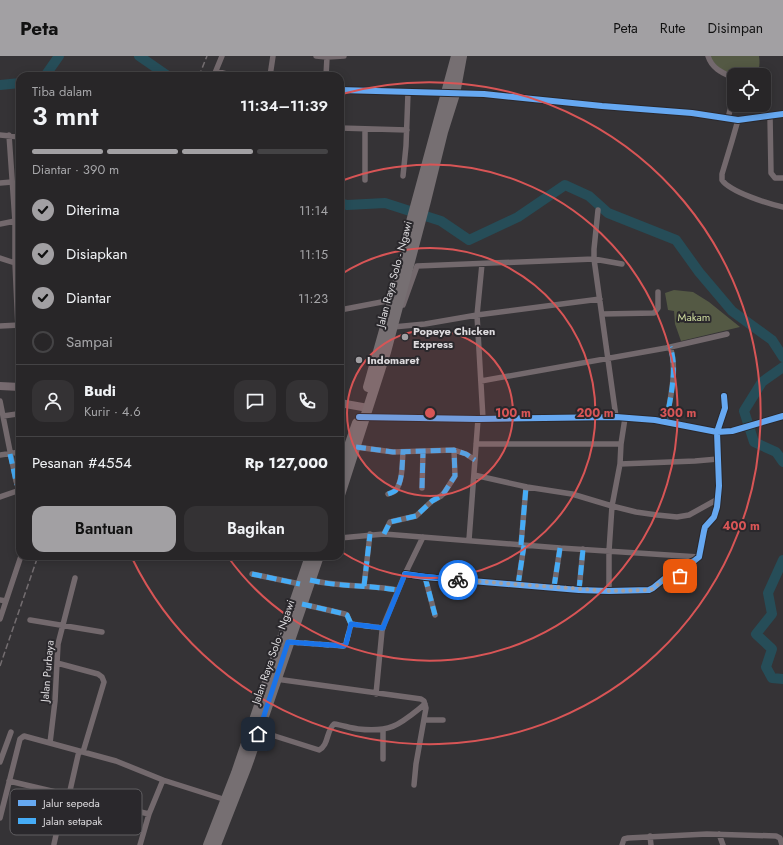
<!DOCTYPE html>
<html lang="id">
<meta charset="utf-8">
<style>
:root{--surface:#282628;--page:#343234;--text:#f1f3f6;--muted:#a5a5a8;--line:#444345;--accent:#a2a0a3}
body{margin:0;font-family:Jost,sans-serif;background:var(--page);color:var(--text);height:100vh;display:flex;flex-direction:column;font-size:15px;white-space:nowrap}
*{box-sizing:border-box;margin:0}
p{font-size:13px;color:var(--muted)}
.icon{flex:none;width:22px;height:22px;fill:none;stroke:currentColor;stroke-width:2;stroke-linecap:round;stroke-linejoin:round}
.map{position:relative;flex:1;overflow:hidden}
.panel{position:absolute;left:16px;top:16px;width:328px;height:488px;display:flex;flex-direction:column;background:var(--surface);border-radius:12px;box-shadow:0 2px 10px #0003,0 0 0 1px var(--line)}
.panel>*{flex:none}
.tools{position:absolute;left:727px;top:12px;display:grid;gap:8px}
.tools a{display:grid;place-items:center;width:44px;height:44px;border-radius:8px;background:var(--surface);box-shadow:0 2px 10px #0003,0 0 0 1px var(--line);font-size:20px}
.pin{position:absolute;display:grid;place-items:center;width:34px;height:34px;color:#fff;margin:-17px;border-radius:8px;box-shadow:0 2px 6px #0006}
.courier{position:absolute;display:grid;place-items:center;width:40px;height:40px;margin:-20px;border:3px solid #1a73e8;border-radius:50%;background:#fff;color:#222;box-shadow:0 1px 5px #0007}
.headline em{font-style:normal;font-weight:600}
.headline div{display:flex;flex-direction:column-reverse}
.headline{display:flex;align-items:center;justify-content:space-between;height:68px;padding:0 16px}
h1{font-size:26px;font-weight:600;line-height:30px}
.bar{display:grid;grid-template-columns:repeat(4,1fr);gap:6px 4px;align-content:center;height:48px;padding:0 16px}
.bar i{height:5px;border-radius:3px;background:var(--line)}
.bar .on{background:var(--accent)}
.bar p{grid-column:span 4}
.line{display:flex;align-items:center;gap:10px;padding:0 16px;border-top:1px solid var(--line)}
.line div{flex:1}
.round{display:grid;place-items:center;flex:none;width:42px;height:42px;border-radius:12px;background:var(--page)}
ol{padding:0 16px;list-style:none}
li{display:flex;align-items:center;gap:12px;height:44px}
li p{margin-inline-start:auto}
li .icon{padding:4px;border-radius:50%;background:var(--accent);color:#111;stroke-width:4}
li:last-child{color:var(--muted)}
li i{width:22px;height:22px;border:2px solid var(--line);border-radius:50%}
.action{display:flex;gap:8px;margin-top:auto;padding:8px 16px}
.action a{flex:1;height:46px;border-radius:12px;background:var(--accent);color:#111;font-size:16px;font-weight:600;line-height:46px;text-align:center}
.action a+a{background:var(--page);color:var(--text)}
header{display:flex;align-items:center;gap:24px;box-sizing:border-box;height:56px;padding:0 20px;background:var(--accent);color:#111}
header strong{font-size:19px}
nav{display:flex;gap:22px;margin-inline-start:auto;font-size:14px}
.map>svg:first-child{display:block}
.green{fill:#545944}
.lines{fill:none;stroke-linecap:round;stroke-linejoin:round}
.river{stroke:#264d58;stroke-width:10}
.street{stroke:#73696d;stroke-width:5.5}
.secondary{stroke:#766a6f;stroke-width:8}
.highway{stroke:#766f72;stroke-width:10}
.rail{stroke:#736d70;stroke-width:1.5;stroke-dasharray:6 3;stroke-linecap:butt}
.quiet{stroke:#46acf6;stroke-width:5;stroke-dasharray:10 5;stroke-linecap:butt}
.cycleway-casing{stroke:#2a282c;stroke-width:8}
.cycleway{stroke:#66a8f1;stroke-width:6}
.done{stroke:#a2a0a3;stroke-width:4;stroke-dasharray:0 7.2}
.route{stroke:#1a73e8;stroke-width:5}
.ring{fill:none;stroke:#d85556;stroke-width:2}
.poi-dot{fill:#a2a0a3;stroke:#2a282c;stroke-width:1.5}
.labels{text-anchor:middle;dominant-baseline:central;stroke-width:4;stroke-linejoin:round;paint-order:stroke}
.street-label{font-size:11px;fill:#dddbde;stroke:#2a282c}
.park-label{font-size:11px;fill:#cdda9d;stroke:#2a282c}
.poi-label{font-size:11px;font-weight:bold;fill:#dddbde;stroke:#2a282c;text-anchor:start}
.key{fill:#2a282c;stroke:#605e61;stroke-width:1}
.key-label{font-size:11px;fill:#dddbde}
.centre{fill:#d85556;stroke:#2a282c;stroke-width:2}
.ring-label{font-size:12px;text-anchor:middle;font-weight:bold;fill:#d85556;stroke:#2a282c;stroke-width:4;stroke-linejoin:round;paint-order:stroke}
</style>
<header>
<strong>Peta</strong>
<nav><a>Peta</a><a>Rute</a><a>Disimpan</a></nav>
</header>
<div class="map">
<svg width="783" height="789" viewBox="0 0 783 789">
<rect width="100%" height="100%" fill="#353336"/>
<path class="green" d="M 710,0 L 759,0 C 760,7 760,14 755,19 C 737,19 719,19 710,0 Z
M 674,234 L 693,236 L 709,246 L 740,271 L 681,285 L 675,268 L 674,255 L 668,254 L 665,237 Z"/>
<g class="lines">
<path class="river" d="M 139,0 L 168,20
M 45,20 L 59,0
M 0,29 L 20,27
M 340,147 L 347,149 L 385,147 L 441,165 L 469,184 L 518,161 L 565,129 L 589,140 L 608,157 L 676,184 L 699,216 L 732,255 L 772,284 L 783,301
M 783,311 L 762,326 L 744,355 L 754,386 L 776,396 L 783,406
M 783,504 L 768,537 L 772,558 L 756,578 L 772,593 L 766,611 L 772,622 L 783,623"/>
<path class="street" d="M 316,0 L 327,1 L 344,0
M 708,0 C 712,13 723,17 734,22
M 216,15 L 233,20
M 215,17 L 222,0
M 270,20 L 273,0
M 326,20 L 327,1
M 340,34 L 484,38 L 602,50 L 692,57 L 738,64 L 783,58
M 770,60 L 771,117 L 775,122 L 783,122
M 728,62 L 734,39
M 738,64 L 732,85 L 722,118 L 722,124 C 730,136 769,148 783,151
M 340,72 L 407,74
M 365,73 L 365,124
M 0,79 L 20,81
M 9,79 L 15,165 L 15,207 L 20,316
M 403,120 L 406,90 L 408,37
M 0,127 L 12,126
M 598,154 L 594,193 L 594,203 L 616,361
M 0,168 L 15,165
M 0,202 L 15,207
M 482,208 L 477,259 L 483,363
M 403,249 L 417,210 L 594,203 L 622,208
M 340,254 L 392,244
M 602,258 L 654,257 L 658,252 L 658,236
M 0,270 L 20,269
M 393,271 L 425,268 L 477,259 L 600,243
M 481,325 L 666,292 L 727,278
M 0,345 L 16,425 L 19,434
M 3,360 L 17,358
M 359,361 L 478,363 L 616,361 L 655,364 L 717,376 L 732,375 L 783,360
M 666,366 C 670,344 678,312 670,291
M 476,388 L 621,388
M 356,391 L 393,396 L 454,394 L 466,398 L 475,404
M 0,399 L 20,396
M 620,408 L 695,405 L 718,403
M 474,419 L 527,431 L 572,438 L 612,450 L 636,456 L 657,459 L 677,461 L 689,459 L 718,443
M 422,432 L 423,396
M 388,438 C 391,437 394,436 396,434 C 403,424 402,407 403,396
M 0,441 L 20,434
M 384,478 L 390,466 L 416,460 L 432,445 L 441,440 L 444,437 L 455,420 L 454,394
M 340,482 L 384,478 L 560,492 L 699,501
M 469,484 L 478,363
M 521,489 L 526,431
M 274,500 L 310,502
M 252,518 L 300,528
M 405,518 L 425,521 L 579,534 L 609,535 L 649,534 L 653,532 L 664,523 L 680,520 L 683,510 L 694,505 L 699,501 L 704,475 L 705,471 L 714,461 L 717,451 L 719,430 L 717,376 L 725,352 L 724,340
M 425,521 L 435,559
M 310,524 C 339,531 369,529 397,534
M 518,529 L 524,489
M 364,530 L 370,478
M 554,531 L 560,492
M 579,534 L 583,493
M 609,535 L 609,495 L 612,450 L 620,408 L 621,388 L 625,362
M 0,544 L 6,545
M 302,548 L 345,558 L 347,559 L 351,568
M 0,563 L 21,500
M 30,564 L 102,576
M 289,586 L 344,590 L 346,587 L 351,568 L 383,572
M 57,607 L 98,618 L 102,621 L 104,626 L 83,696
M 276,623 L 421,643 L 424,645 L 426,652 L 416,708 L 414,729
M 376,638 L 382,575 L 384,568 L 405,518 L 423,481
M 424,664 L 443,664
M 383,673 L 383,703
M 259,675 L 319,694 C 329,689 326,675 334,668 C 342,669 350,672 358,673 C 392,677 400,668 425,648
M 50,687 L 55,645 L 58,588 L 75,522
M 0,706 L 11,676
M 9,725 L 149,758
M 69,739 L 79,695
M 0,762 L 20,683 L 24,680 L 116,705 L 163,724 L 226,744
M 719,778 L 723,789
M 650,780 L 651,789
M 54,788 L 65,739
M 140,789 L 149,758 L 163,724
M 622,789 L 624,783 L 628,782 L 707,778 L 776,780 L 780,782 L 782,789"/>
<path class="secondary" d="M 0,330 L 20,331
M 340,347 L 368,352"/>
<path class="highway" d="M 368,331 L 401,214 L 409,173 L 456,0
M 340,416 L 357,367
M 340,439 L 386,296 L 426,145 L 443,76 L 455,38 L 462,0
M 208,789 L 236,717 L 310,500
M 216,789 L 247,710 L 319,500"/>
<path class="rail" d="M 199,20 L 207,0
M 0,610 L 38,500"/>
<path class="quiet" d="M 666,366 C 670,344 678,312 670,291
M 356,391 L 393,396 L 454,394 L 466,398 L 475,404
M 10,398 L 16,425 L 19,434
M 422,432 L 423,396
M 388,438 C 391,437 394,436 396,434 C 403,424 402,407 403,396
M 384,478 L 390,466 L 416,460 L 432,445 L 441,440 L 444,437 L 455,420 L 454,394
M 521,489 L 526,431
M 252,518 L 300,528
M 425,521 L 435,559
M 310,524 C 339,531 369,529 397,534
M 518,529 L 524,489
M 364,530 L 370,478
M 554,531 L 560,492
M 579,534 L 583,493
M 302,548 L 345,558 L 347,559 L 351,568
M 289,586 L 344,590 L 346,587 L 351,568 L 383,572"/>
<g class="cycleway-casing">
<path id="cycleway" d="M 340,34 L 484,38 L 602,50 L 692,57 L 738,64 L 783,58
M 359,361 L 478,363 L 616,361 L 655,364 L 717,376 L 732,375 L 783,360
M 405,518 L 425,521 L 579,534 L 609,535 L 649,534 L 653,532 L 664,523 L 680,520 L 683,510 L 694,505 L 699,501 L 704,475 L 705,471 L 714,461 L 717,451 L 719,430 L 717,376 L 725,352 L 724,340"/>
</g>
<use href="#cycleway" class="cycleway"/>
</g>
<g class="lines">
<path class="done" d="M 458,524 L 609,535 L 649,534 L 654,532 L 664,523 L 680,520"/>
<path class="route" d="M 258,678 L 288,586 L 344,590 L 346,588 L 351,568 L 383,572 L 405,518 L 458,524"/>
</g>
<circle cx="430" cy="357" r="83" fill="#d85556" fill-opacity=".12"/>
<g class="ring">
<circle cx="430" cy="357" r="83"/>
<path d="M340 219A165 165 0 1 1 340 495"/>
<path d="M341 125A248 248 0 1 1 228 501"/>
<path d="M342 38A331 331 0 1 1 132 502"/>
</g>
<g class="poi-dot">
<circle cx="405" cy="281" r="4"/>
<circle cx="359" cy="304" r="4"/>
</g>
<g class="labels">
<g class="street-label">
<text transform="translate(394 218) rotate(-75)">Jalan Raya Solo - Ngawi</text>
<text transform="translate(273 596) rotate(-71)">Jalan Raya Solo - Ngawi</text>
<text transform="translate(47 615) rotate(-85)">Jalan Purbaya</text>
</g>
<g class="park-label">
<text x="694" y="261">Makam</text>
</g>
<g class="poi-label">
<text x="413" y="275">Popeye Chicken<tspan x="413" dy="13">Express</tspan></text>
<text x="367" y="304">Indomaret</text>
</g>
</g>
<rect x="10" y="733" width="132" height="46" rx="6" class="key"/>
<rect x="18" y="744" width="18" height="6" fill="#66a8f1"/>
<rect x="18" y="762" width="18" height="6" fill="#46acf6"/>
<g class="key-label">
<text x="43" y="751">Jalur sepeda</text>
<text x="43" y="769">Jalan setapak</text>
</g>
<circle cx="430" cy="357" r="6" class="centre"/>
<g class="ring-label">
<text x="513" y="361">100 m</text>
<text x="595" y="361">200 m</text>
<text x="678" y="361">300 m</text>
<text x="741" y="474">400 m</text>
</g>
</svg>
<div class="tools">
<a><svg class="icon" aria-label="locate" viewBox="0 0 24 24"><circle cx="12" cy="12" r="6"/><path d="M12 2v4M12 18v4M2 12h4M18 12h4"/></svg></a>
</div>
<div class="pin" style="left:680px;top:520px;background:#ea580c"><svg class="icon" aria-label="bag" viewBox="0 0 24 24"><path d="M5 8h14l-1 12H6zM9 8a3 3 0 0 1 6 0"/></svg></div>
<div class="pin" style="left:258px;top:678px;background:#1f2937"><svg class="icon" aria-label="home" viewBox="0 0 24 24"><path d="M3 11l9-7 9 7M6 9v11h12V9"/></svg></div>
<div class="courier" style="left:458px;top:524px"><svg class="icon" aria-label="bike" viewBox="0 0 24 24"><circle cx="6" cy="16" r="4"/><circle cx="18" cy="16" r="4"/><path d="M6 16l4-8h5l3 8M10 8l3 8H6M13 5h3"/></svg></div>
<section class="panel">
<div class="headline"><div><h1>3 mnt</h1><p>Tiba dalam</p></div><em>11:34–11:39</em></div>
<div class="bar"><i class="on"></i><i class="on"></i><i class="on"></i><i></i><p>Diantar · 390 m</p></div>
<ol>
<li><svg class="icon" aria-label="check" viewBox="0 0 24 24"><path d="M5 12l5 5 9-10"/></svg>Diterima<p>11:14</p></li>
<li><svg class="icon" aria-label="check" viewBox="0 0 24 24"><path d="M5 12l5 5 9-10"/></svg>Disiapkan<p>11:15</p></li>
<li><svg class="icon" aria-label="check" viewBox="0 0 24 24"><path d="M5 12l5 5 9-10"/></svg>Diantar<p>11:23</p></li>
<li><i></i>Sampai</li>
</ol>
<div class="line" style="height:72px"><a class="round"><svg class="icon" aria-label="person" viewBox="0 0 24 24"><circle cx="12" cy="8" r="4"/><path d="M4 21q1-7 8-7t8 7"/></svg></a><div><b>Budi</b><p>Kurir · 4.6</p></div><a class="round"><svg class="icon" aria-label="chat" viewBox="0 0 24 24"><path d="M4 5h16v11H9l-5 4z"/></svg></a><a class="round"><svg class="icon" aria-label="phone" viewBox="0 0 24 24"><path d="M5 4h4l2 5-3 2q2 4 5 5l2-3 5 2v4C11 20 4 13 5 4z"/></svg></a></div>
<div class="line" style="height:52px"><div>Pesanan #4554</div><b>Rp 127,000</b></div>
<div class="action"><a>Bantuan</a><a>Bagikan</a></div>
</section>
</div>
